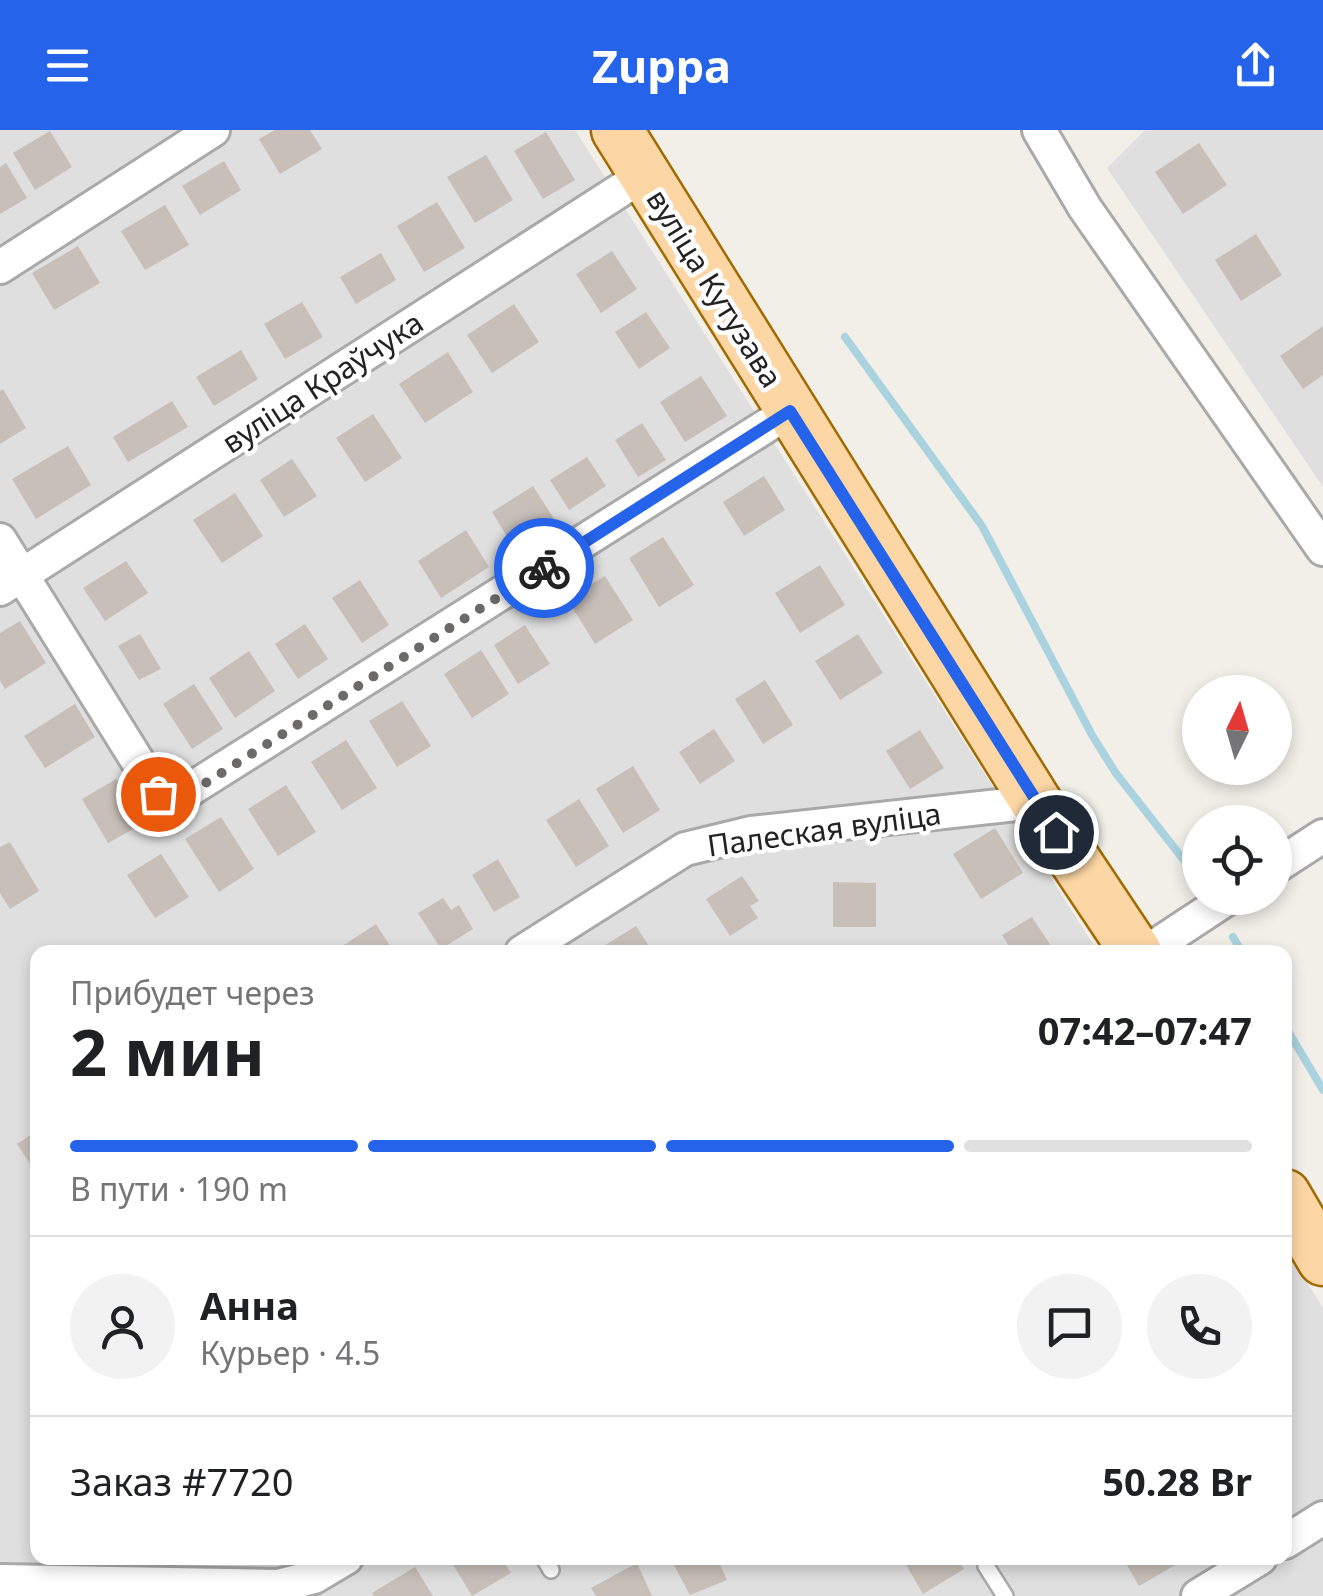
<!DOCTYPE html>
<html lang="ru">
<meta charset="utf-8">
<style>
:root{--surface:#fff;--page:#f2f2f2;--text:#202124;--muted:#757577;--line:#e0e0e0;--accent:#2563eb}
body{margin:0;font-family:"Noto Sans",sans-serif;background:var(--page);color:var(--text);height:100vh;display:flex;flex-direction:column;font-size:38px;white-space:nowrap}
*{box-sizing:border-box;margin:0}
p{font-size:32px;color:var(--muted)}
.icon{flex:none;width:55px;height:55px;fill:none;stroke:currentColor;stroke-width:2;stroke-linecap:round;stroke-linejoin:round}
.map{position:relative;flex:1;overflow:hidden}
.panel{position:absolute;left:30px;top:815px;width:1262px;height:620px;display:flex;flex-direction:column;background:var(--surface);border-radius:20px;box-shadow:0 5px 15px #0003}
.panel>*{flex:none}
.needle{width:65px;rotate:5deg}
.buttons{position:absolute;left:1182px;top:545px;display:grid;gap:20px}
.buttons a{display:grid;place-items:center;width:110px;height:110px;border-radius:50%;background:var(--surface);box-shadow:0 5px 15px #0003;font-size:50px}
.pin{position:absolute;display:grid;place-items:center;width:85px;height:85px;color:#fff;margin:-42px;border:5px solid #fff;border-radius:50%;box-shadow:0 2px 10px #0007}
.courier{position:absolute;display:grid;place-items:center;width:100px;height:100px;margin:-50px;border:8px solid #2563eb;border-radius:50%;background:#fff;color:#222;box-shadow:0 2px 12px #0007}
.headline em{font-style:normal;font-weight:700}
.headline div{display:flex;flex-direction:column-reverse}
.headline{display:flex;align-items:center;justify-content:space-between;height:170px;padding:0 40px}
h1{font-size:65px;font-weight:700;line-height:75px}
.bar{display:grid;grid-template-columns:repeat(4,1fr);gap:15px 10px;align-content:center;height:120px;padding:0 40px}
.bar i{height:12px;border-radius:8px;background:var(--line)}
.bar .selected{background:var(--accent)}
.bar p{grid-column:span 4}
.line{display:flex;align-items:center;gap:25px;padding:0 40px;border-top:2px solid var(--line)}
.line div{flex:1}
.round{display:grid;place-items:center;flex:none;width:105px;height:105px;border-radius:52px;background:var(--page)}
header{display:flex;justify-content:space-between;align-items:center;height:130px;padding:0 40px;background:var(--accent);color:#fff;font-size:45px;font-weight:700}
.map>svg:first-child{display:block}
.residential{fill:#e0dfdf}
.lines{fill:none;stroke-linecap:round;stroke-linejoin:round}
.stream{stroke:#aad3df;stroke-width:8}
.building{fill:#c7bfb8}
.lane-casing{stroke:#a9a9a9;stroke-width:20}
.street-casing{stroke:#a9a9a9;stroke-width:38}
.primary-casing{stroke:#a06b00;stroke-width:55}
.lane{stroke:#fff;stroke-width:15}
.street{stroke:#fff;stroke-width:32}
.primary{stroke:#fcd6a4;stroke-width:50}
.done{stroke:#6b6a68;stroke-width:10;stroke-dasharray:0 18}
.route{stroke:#2563eb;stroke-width:12}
.labels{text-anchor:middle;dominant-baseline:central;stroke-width:9;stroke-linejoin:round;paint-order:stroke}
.street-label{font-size:30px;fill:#222;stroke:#fff}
</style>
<header><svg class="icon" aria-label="menu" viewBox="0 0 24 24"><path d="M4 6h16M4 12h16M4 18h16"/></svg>Zuppa<svg class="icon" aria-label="share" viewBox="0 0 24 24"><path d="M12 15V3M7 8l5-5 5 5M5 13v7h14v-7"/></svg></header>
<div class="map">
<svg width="1323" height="1466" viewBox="0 0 1323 1466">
<rect width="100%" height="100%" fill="#f2efe9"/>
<path class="residential" d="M 0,0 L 575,0 L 1098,822 L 38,822 L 38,1428 L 1285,1428 L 1285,1117 L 1323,1178 L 1323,1466 L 0,1466 Z
M 1145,0 L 1323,0 L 1323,357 L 1107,38 Z"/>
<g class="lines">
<path class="stream" d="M 845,207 L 982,396 L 1092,605 L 1115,642 L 1194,743
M 1233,807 L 1242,822
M 1285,896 L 1323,960"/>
</g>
<path class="building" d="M 275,0 L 310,0 L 322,19 L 280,44 L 259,9 Z
M 50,1 L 72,37 L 35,60 L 13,23 Z
M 546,2 L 575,50 L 543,69 L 514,21 Z
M 1199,13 L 1227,55 L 1183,84 L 1155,42 Z
M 486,25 L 513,70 L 475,93 L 447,47 Z
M 224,31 L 241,60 L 200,85 L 182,56 Z
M 6,33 L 27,68 L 0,84 L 0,37 Z
M 437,72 L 465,118 L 424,142 L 397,96 Z
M 165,75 L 189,115 L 145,140 L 121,101 Z
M 1256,104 L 1282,145 L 1241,171 L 1215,130 Z
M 78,116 L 100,153 L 54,180 L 32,143 Z
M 612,121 L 637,159 L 601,183 L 576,144 Z
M 381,123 L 396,150 L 356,174 L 340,147 Z
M 302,172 L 323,207 L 285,229 L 264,194 Z
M 514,174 L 539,212 L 492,243 L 467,205 Z
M 646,182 L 670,218 L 639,239 L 615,202 Z
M 1323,196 L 1323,245 L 1303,259 L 1280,226 Z
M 241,220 L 258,249 L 214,276 L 196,247 Z
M 448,222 L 473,262 L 425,293 L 399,254 Z
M 701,246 L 727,286 L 685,312 L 660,272 Z
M 3,259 L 26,298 L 0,314 L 0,261 Z
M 172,271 L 188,297 L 128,332 L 113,307 Z
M 373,284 L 402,328 L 365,352 L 336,308 Z
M 642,293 L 666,330 L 638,347 L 615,310 Z
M 68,316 L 91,355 L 36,389 L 12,349 Z
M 587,327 L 606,356 L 569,380 L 550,350 Z
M 292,329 L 317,366 L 284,387 L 260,350 Z
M 764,346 L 785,380 L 744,406 L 723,372 Z
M 533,356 L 556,392 L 514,418 L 492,382 Z
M 235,363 L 263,406 L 222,433 L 193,390 Z
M 466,400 L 489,437 L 441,468 L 418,431 Z
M 663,407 L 694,455 L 659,477 L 629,428 Z
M 126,431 L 148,463 L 105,491 L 83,458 Z
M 820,435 L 845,475 L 800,503 L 775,463 Z
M 605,446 L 633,490 L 595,514 L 567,469 Z
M 360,450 L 389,495 L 362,513 L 332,468 Z
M 20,491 L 46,533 L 5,559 L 0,551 L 0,503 Z
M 305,494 L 328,529 L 298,549 L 275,514 Z
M 525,495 L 550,534 L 518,554 L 494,515 Z
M 140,504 L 161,539 L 139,550 L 118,516 Z
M 858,504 L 883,543 L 840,570 L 815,531 Z
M 481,520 L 509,564 L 472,588 L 444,544 Z
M 249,521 L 275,561 L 235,588 L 209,548 Z
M 765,550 L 793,595 L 763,614 L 735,569 Z
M 194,554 L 223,599 L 192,619 L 163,574 Z
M 402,571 L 431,616 L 397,637 L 369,591 Z
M 75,574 L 95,607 L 45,638 L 24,606 Z
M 714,599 L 735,631 L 700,654 L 679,622 Z
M 920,600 L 944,638 L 910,659 L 886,621 Z
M 346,610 L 377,658 L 342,680 L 311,632 Z
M 633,636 L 660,680 L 623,703 L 596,659 Z
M 116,649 L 142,694 L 108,713 L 82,669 Z
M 286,655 L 316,702 L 278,726 L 248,679 Z
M 579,669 L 609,716 L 576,737 L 546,690 Z
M 221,687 L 254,739 L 219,762 L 185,709 Z
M 995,698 L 1023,743 L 981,769 L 953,724 Z
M 10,712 L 39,761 L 10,779 L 0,763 L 0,717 Z
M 161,724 L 189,767 L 155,788 L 127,745 Z
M 498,729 L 520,767 L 494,782 L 472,745 Z
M 742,746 L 759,771 L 750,776 L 758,788 L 730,806 L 706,769 Z
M 833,752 L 876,753 L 876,797 L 833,797 Z
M 443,768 L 451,780 L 459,775 L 473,799 L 441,819 L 418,783 Z
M 1032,787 L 1055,822 L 1013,822 L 1002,805 Z
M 376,794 L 394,822 L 348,822 L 344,815 Z
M 636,796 L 653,822 L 602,822 L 599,819 Z
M 38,1000 L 38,1046 L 17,1014 Z
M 35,1352 L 38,1352 L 38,1406 L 30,1406 Z
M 449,1428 L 501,1428 L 511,1443 L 472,1466 Z
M 670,1428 L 717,1428 L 727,1450 L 690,1465 Z
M 902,1428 L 957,1428 L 964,1439 L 923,1464 Z
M 1123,1428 L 1174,1428 L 1177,1434 L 1139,1456 Z
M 637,1433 L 652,1466 L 596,1466 L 591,1458 Z
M 415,1437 L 433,1466 L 374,1466 L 372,1463 Z"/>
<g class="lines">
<g class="lane-casing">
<path id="lane" d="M 544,1428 L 551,1440
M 986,1436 L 1005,1466"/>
</g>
<g class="street-casing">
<path id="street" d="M 1039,0 L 1085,78 L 1323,419
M 0,137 L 213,0
M 0,410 L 158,664 L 175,669 L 790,281
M 0,459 L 644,45
M 1275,737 L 1323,706
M 522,822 L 685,719 L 751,703 L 1036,672
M 1146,822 L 1228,768
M 1285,1412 L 1323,1388
M 0,1451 L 278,1456 L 314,1447 L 346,1428
M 1198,1466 L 1260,1428"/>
</g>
<g class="primary-casing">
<path id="primary" d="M 617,0 L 1036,672 L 1136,822
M 1285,1065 L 1323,1130"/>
</g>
<use href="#lane" class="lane"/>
<use href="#street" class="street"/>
<use href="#primary" class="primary"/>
</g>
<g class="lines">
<path class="done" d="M 158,664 L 175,670 L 190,663 L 544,438"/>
<path class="route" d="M 544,438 L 790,281 L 1056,702"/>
</g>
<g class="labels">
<g class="street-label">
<text transform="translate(715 158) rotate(58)">вуліца Кутузава</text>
<text transform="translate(322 252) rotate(-33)">вуліца Краўчука</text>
<text transform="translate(824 699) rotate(-8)">Палеская вуліца</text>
</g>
</g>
</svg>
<div class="buttons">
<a><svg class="needle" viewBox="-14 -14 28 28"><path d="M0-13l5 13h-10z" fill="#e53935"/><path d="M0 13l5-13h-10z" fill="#757577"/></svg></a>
<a><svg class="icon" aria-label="locate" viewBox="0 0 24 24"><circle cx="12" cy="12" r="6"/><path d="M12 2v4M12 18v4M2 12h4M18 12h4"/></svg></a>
</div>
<div class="pin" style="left:158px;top:664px;background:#ea580c"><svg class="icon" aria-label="bag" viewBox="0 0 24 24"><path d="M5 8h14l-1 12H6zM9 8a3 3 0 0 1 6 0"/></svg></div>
<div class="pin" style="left:1056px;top:702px;background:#1f2937"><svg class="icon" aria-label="home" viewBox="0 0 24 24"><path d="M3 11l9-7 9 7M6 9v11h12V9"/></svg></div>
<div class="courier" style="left:544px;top:438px"><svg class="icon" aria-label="bike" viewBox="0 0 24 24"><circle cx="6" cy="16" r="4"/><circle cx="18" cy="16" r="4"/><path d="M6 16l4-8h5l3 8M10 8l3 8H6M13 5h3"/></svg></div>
<section class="panel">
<div class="headline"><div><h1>2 мин</h1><p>Прибудет через</p></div><em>07:42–07:47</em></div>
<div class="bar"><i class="selected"></i><i class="selected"></i><i class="selected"></i><i></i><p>В пути · 190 m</p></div>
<div class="line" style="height:180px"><a class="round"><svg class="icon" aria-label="person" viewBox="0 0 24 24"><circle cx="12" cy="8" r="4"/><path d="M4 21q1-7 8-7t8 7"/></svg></a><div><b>Анна</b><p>Курьер · 4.5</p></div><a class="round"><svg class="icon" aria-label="chat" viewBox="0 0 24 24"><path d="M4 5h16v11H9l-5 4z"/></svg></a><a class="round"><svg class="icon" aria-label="phone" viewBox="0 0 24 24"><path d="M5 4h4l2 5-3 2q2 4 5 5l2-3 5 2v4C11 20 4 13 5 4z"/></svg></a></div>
<div class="line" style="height:130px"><div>Заказ #7720</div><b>50.28 Br</b></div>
</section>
</div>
